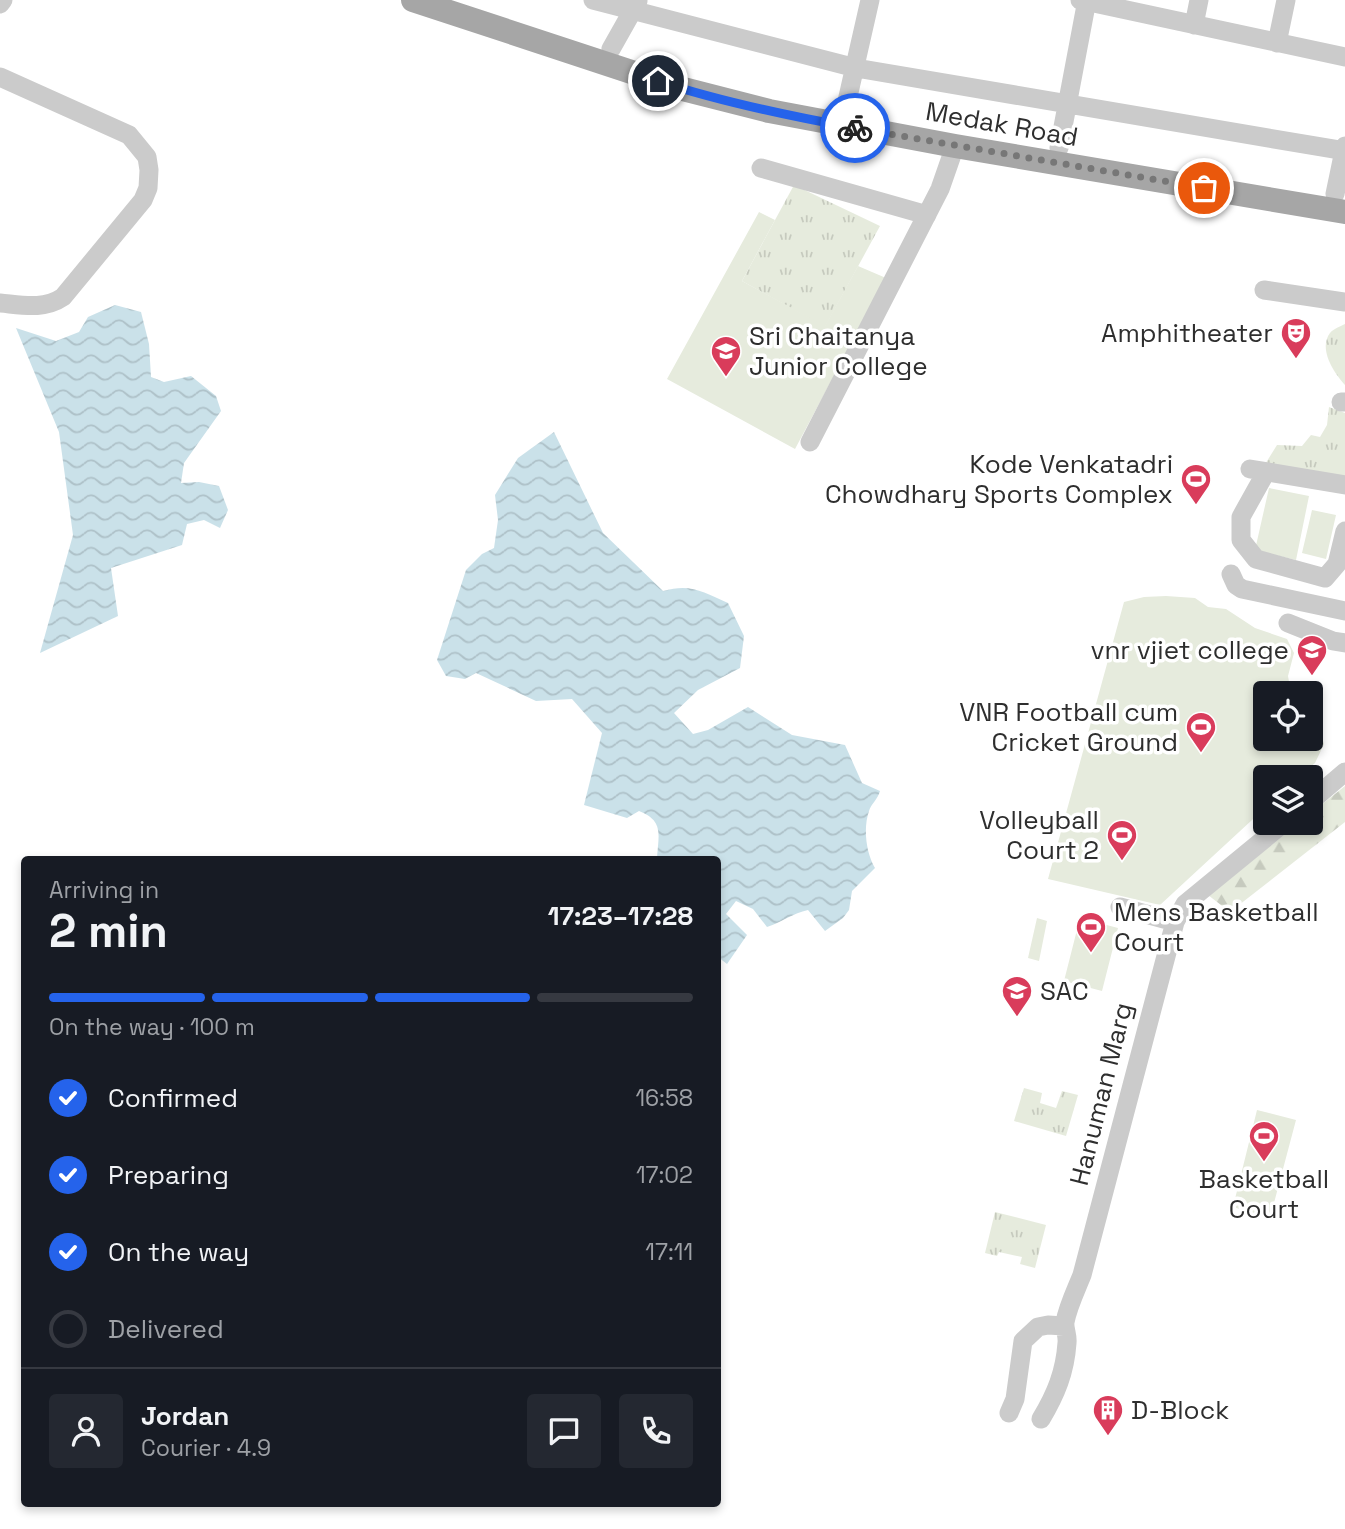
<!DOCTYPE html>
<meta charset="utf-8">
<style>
:root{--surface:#171b24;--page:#242831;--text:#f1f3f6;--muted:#9ea1a6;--line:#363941;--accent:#2563eb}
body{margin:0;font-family:"Space Grotesk",sans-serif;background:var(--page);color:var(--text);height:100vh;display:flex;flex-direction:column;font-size:26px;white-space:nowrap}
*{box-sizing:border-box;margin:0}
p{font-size:23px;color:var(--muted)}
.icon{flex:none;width:38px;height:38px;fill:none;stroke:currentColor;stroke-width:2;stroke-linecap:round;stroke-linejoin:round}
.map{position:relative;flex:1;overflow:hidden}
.drawer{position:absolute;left:21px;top:856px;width:700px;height:651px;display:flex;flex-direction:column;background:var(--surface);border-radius:7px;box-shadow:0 4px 10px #0003}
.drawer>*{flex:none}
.buttons{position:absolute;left:1253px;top:681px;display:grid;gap:14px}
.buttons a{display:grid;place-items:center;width:70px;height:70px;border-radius:7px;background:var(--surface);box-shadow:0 4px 10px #0003;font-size:35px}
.pin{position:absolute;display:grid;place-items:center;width:60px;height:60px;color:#fff;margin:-30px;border:4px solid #fff;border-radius:50%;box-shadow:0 2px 7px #0007}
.courier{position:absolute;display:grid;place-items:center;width:70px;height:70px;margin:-35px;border:5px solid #2563eb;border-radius:50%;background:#fff;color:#222;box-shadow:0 2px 9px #0007}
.headline em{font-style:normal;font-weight:700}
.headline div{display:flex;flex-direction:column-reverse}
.headline{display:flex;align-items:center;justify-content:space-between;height:119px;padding:0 28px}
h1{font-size:46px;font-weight:700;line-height:52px}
.bar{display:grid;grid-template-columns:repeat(4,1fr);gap:10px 7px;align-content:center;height:84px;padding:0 28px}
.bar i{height:9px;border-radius:5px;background:var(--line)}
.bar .active{background:var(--accent)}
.bar p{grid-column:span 4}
.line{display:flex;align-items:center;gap:18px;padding:0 28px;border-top:2px solid var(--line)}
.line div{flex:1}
.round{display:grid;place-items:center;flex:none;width:74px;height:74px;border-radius:7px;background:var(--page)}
ol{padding:0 28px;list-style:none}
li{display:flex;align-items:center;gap:21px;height:77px}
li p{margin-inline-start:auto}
li .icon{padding:7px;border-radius:50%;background:var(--accent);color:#fff;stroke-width:4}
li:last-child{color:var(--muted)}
li i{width:38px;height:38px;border:4px solid var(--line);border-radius:50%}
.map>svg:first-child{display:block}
.grass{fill:url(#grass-tufts)}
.forest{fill:url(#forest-firs)}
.garden{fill:#e6ebdd}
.water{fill:url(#water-waves)}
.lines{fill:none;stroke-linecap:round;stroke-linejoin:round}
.minor{stroke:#cbcbcb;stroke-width:19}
.major{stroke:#a6a6a6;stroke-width:24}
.done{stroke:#777;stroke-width:7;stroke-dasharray:0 12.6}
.route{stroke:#2563eb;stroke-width:9}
.labels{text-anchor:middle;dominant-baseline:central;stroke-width:7;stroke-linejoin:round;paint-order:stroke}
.street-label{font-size:26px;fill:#2e2e2e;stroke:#fff}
.poi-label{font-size:26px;fill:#2e2e2e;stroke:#fff;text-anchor:end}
</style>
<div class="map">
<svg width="1345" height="1529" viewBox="0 0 1345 1529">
<defs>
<pattern id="grass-tufts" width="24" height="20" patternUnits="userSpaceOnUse" patternTransform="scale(1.75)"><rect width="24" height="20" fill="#e6ebdd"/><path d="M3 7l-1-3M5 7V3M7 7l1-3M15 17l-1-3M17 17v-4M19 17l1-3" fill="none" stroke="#c6cabe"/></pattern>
<pattern id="forest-firs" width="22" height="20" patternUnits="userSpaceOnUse" patternTransform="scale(1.75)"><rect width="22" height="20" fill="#e6ebdd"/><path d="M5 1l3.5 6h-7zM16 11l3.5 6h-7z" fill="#c6cabe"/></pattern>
<pattern id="water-waves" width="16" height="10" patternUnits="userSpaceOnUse" patternTransform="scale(1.75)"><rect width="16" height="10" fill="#cae1e9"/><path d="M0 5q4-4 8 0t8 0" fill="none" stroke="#aec1c8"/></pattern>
</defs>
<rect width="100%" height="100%" fill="#fff"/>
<path class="grass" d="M 794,185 L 880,226 L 825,327 L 742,281 Z
M 1345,324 L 1345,385 C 1334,373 1318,349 1330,333 C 1333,329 1341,326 1345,324 Z
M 1329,407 L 1345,413 L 1345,480 L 1264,466 L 1277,445 L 1302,446 L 1311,435 L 1320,437 L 1327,425 Z
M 1024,1088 L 1042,1093 L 1040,1103 L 1056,1108 L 1062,1091 L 1078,1095 L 1066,1136 L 1014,1121 Z
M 995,1212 L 1046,1225 L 1035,1268 L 1020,1264 L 1022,1257 L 999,1252 L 997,1256 L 985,1253 Z"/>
<path class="forest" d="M 1345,786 L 1345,822 L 1230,912 L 1208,895 L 1299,823 L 1311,822 L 1311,813 Z"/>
<path class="garden" d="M 759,212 L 775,220 L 742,281 L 825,326 L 858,266 L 886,278 L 795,449 L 667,379 Z
M 1269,488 L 1309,496 L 1296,560 L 1255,550 Z
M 1312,510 L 1336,515 L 1326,559 L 1302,553 Z
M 1166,596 L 1195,598 L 1208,607 L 1226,609 L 1255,628 L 1287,639 L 1294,653 L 1288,676 L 1291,693 L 1265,693 L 1265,738 L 1311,738 L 1311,721 L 1320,731 L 1324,744 L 1315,763 L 1299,777 L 1265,777 L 1265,808 L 1160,905 L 1048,879 L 1124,602 L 1144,597 Z
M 1037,918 L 1047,921 L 1039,961 L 1028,958 Z
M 1080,918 L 1118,928 L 1102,991 L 1064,981 Z
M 1257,1110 L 1296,1120 L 1270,1218 L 1233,1207 Z"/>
<path class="water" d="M 115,305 L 141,312 L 149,344 L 151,377 L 164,382 L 191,376 L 216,396 L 221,411 L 184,463 L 181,483 L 199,482 L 219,486 L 228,510 L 220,528 L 204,520 L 187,524 L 182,545 L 111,568 L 118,616 L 40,653 L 73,535 L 59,432 L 16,328 L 56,341 L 79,332 L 88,317 Z
M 554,432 L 603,533 L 663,591 C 691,583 703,592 728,603 L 744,636 L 740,668 L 698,690 L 674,713 L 693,734 L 708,730 L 748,707 L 792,735 L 845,745 L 862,783 L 880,791 C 878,799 871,804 869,811 C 863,828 866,853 875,868 L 852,891 L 849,910 L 843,918 L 825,931 L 808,910 C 793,913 782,922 767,927 L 753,909 L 736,901 L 726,914 L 747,935 L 727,964 L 718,957 L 718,859 L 657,859 C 658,836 665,821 639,811 L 627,818 L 584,805 L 602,733 L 572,699 L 536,701 L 476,673 L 465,679 L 446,676 L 437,660 L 466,570 L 482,554 L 494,548 L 498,520 L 495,495 L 518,458 Z"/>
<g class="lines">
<path class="minor" d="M 593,0 L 856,68 L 1345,151
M 1080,0 L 1345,57
M 0,4 L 3,0
M 1194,25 L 1199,0
M 1277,43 L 1286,0
M 611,49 L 638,1
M 0,77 L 129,135 L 147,157 L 149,170 L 148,188 L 143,200 L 63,297 C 44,310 22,305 0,303
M 845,110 L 870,0
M 1059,148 L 1087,0
M 761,168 L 927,215
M 1335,194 L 1345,146
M 1264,290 L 1345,302
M 1341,402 L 1345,402
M 810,442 L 940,189 L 955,146
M 1250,469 L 1345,485
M 1266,472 L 1241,517 L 1241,540 L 1256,559 L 1325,578 L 1337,564 L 1345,531
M 1231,574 L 1236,585 L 1242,589 L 1345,611
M 1288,623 L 1333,641 L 1345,643
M 1311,801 L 1345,772
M 1120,907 L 1175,922
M 1009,1413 L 1015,1399 L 1023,1341 L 1038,1327 L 1048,1325 L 1064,1326
M 1041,1419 C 1056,1394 1065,1372 1067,1343 C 1068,1335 1064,1329 1065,1322 C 1068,1306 1076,1290 1082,1275 L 1175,922 L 1185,904 L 1285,822"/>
<path class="major" d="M 413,0 L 683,89 L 769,111 L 955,146 L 1345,212"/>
</g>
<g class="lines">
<path class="done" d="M 855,128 L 1204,188"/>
<path class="route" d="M 658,81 C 721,102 789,116 855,128"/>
</g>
<defs>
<g id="theatre-pin" transform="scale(1.575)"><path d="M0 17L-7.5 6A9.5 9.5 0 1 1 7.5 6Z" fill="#d93c5b" stroke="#fff"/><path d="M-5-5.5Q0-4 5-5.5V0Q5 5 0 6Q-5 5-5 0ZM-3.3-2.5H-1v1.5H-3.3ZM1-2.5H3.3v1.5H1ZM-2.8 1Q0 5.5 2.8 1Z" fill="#fff"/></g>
<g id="university-pin" transform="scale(1.575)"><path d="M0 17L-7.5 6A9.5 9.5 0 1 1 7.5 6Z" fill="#d93c5b" stroke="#fff"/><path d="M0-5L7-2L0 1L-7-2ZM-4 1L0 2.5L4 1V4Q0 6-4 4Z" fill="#fff"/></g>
<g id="stadium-pin" transform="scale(1.575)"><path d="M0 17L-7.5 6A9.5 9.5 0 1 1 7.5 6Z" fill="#d93c5b" stroke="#fff"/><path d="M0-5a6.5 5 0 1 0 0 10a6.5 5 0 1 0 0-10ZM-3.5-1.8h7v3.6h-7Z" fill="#fff"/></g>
<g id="school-pin" transform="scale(1.575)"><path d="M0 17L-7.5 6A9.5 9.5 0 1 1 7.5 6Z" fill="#d93c5b" stroke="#fff"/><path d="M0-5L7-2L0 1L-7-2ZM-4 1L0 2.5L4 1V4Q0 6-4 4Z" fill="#fff"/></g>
<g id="building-pin" transform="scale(1.575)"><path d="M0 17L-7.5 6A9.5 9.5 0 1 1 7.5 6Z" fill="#d93c5b" stroke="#fff"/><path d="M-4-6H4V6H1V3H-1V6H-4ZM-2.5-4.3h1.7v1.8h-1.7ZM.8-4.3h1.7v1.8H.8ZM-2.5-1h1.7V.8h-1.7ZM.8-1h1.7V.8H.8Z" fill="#fff"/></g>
</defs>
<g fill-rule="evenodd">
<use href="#theatre-pin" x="1296" y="333"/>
<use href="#university-pin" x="726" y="351"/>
<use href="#stadium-pin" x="1196" y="479"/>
<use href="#university-pin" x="1312" y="650"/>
<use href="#stadium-pin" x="1201" y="727"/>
<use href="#stadium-pin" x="1122" y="835"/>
<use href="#stadium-pin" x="1091" y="927"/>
<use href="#school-pin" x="1017" y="991"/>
<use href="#stadium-pin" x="1264" y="1136"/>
<use href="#building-pin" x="1108" y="1410"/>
</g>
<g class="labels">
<g class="street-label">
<text transform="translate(1002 124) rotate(10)">Medak Road</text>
<text transform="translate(1101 1094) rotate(-76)">Hanuman Marg</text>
</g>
<g class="poi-label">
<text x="1273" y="333">Amphitheater</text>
<text x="749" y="336" text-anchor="start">Sri Chaitanya<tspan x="749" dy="30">Junior College</tspan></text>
<text x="1173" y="464">Kode Venkatadri<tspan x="1173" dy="30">Chowdhary Sports Complex</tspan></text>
<text x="1289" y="650">vnr vjiet college</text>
<text x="1178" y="712">VNR Football cum<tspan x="1178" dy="30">Cricket Ground</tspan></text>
<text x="1099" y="820">Volleyball<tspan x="1099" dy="30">Court 2</tspan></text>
<text x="1114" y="912" text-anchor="start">Mens Basketball<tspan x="1114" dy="30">Court</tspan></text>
<text x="1040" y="991" text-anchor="start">SAC</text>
<text x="1264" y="1179" text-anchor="middle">Basketball<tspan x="1264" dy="30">Court</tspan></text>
<text x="1131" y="1410" text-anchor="start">D-Block</text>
</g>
</g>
</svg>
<div class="buttons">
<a><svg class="icon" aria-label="locate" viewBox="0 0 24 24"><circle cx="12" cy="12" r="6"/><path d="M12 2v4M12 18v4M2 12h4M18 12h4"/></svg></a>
<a><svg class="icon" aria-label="layers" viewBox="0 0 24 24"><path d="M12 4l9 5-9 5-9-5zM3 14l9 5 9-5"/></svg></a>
</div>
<div class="pin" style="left:1204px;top:188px;background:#ea580c"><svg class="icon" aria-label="bag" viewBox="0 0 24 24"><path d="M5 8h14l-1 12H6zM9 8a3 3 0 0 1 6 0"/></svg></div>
<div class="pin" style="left:658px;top:81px;background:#1f2937"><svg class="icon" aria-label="home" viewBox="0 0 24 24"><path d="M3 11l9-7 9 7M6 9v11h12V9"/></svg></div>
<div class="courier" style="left:855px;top:128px"><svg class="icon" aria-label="bike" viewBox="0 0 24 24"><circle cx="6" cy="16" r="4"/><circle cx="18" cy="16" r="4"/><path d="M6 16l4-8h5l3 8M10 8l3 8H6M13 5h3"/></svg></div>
<section class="drawer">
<div class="headline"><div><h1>2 min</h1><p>Arriving in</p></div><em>17:23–17:28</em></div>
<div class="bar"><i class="active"></i><i class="active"></i><i class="active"></i><i></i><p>On the way · 100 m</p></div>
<ol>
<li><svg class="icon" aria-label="check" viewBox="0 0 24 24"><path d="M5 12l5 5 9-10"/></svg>Confirmed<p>16:58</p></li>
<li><svg class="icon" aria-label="check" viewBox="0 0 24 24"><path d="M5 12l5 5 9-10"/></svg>Preparing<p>17:02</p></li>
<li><svg class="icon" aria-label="check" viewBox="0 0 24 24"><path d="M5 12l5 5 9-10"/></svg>On the way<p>17:11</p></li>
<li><i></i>Delivered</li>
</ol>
<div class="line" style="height:126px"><a class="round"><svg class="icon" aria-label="person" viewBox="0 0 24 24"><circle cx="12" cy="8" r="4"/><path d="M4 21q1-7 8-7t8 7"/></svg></a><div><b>Jordan</b><p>Courier · 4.9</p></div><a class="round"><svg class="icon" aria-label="chat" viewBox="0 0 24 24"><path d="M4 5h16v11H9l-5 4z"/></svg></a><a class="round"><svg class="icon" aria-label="phone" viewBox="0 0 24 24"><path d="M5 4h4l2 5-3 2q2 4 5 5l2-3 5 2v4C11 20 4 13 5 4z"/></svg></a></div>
</section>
</div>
